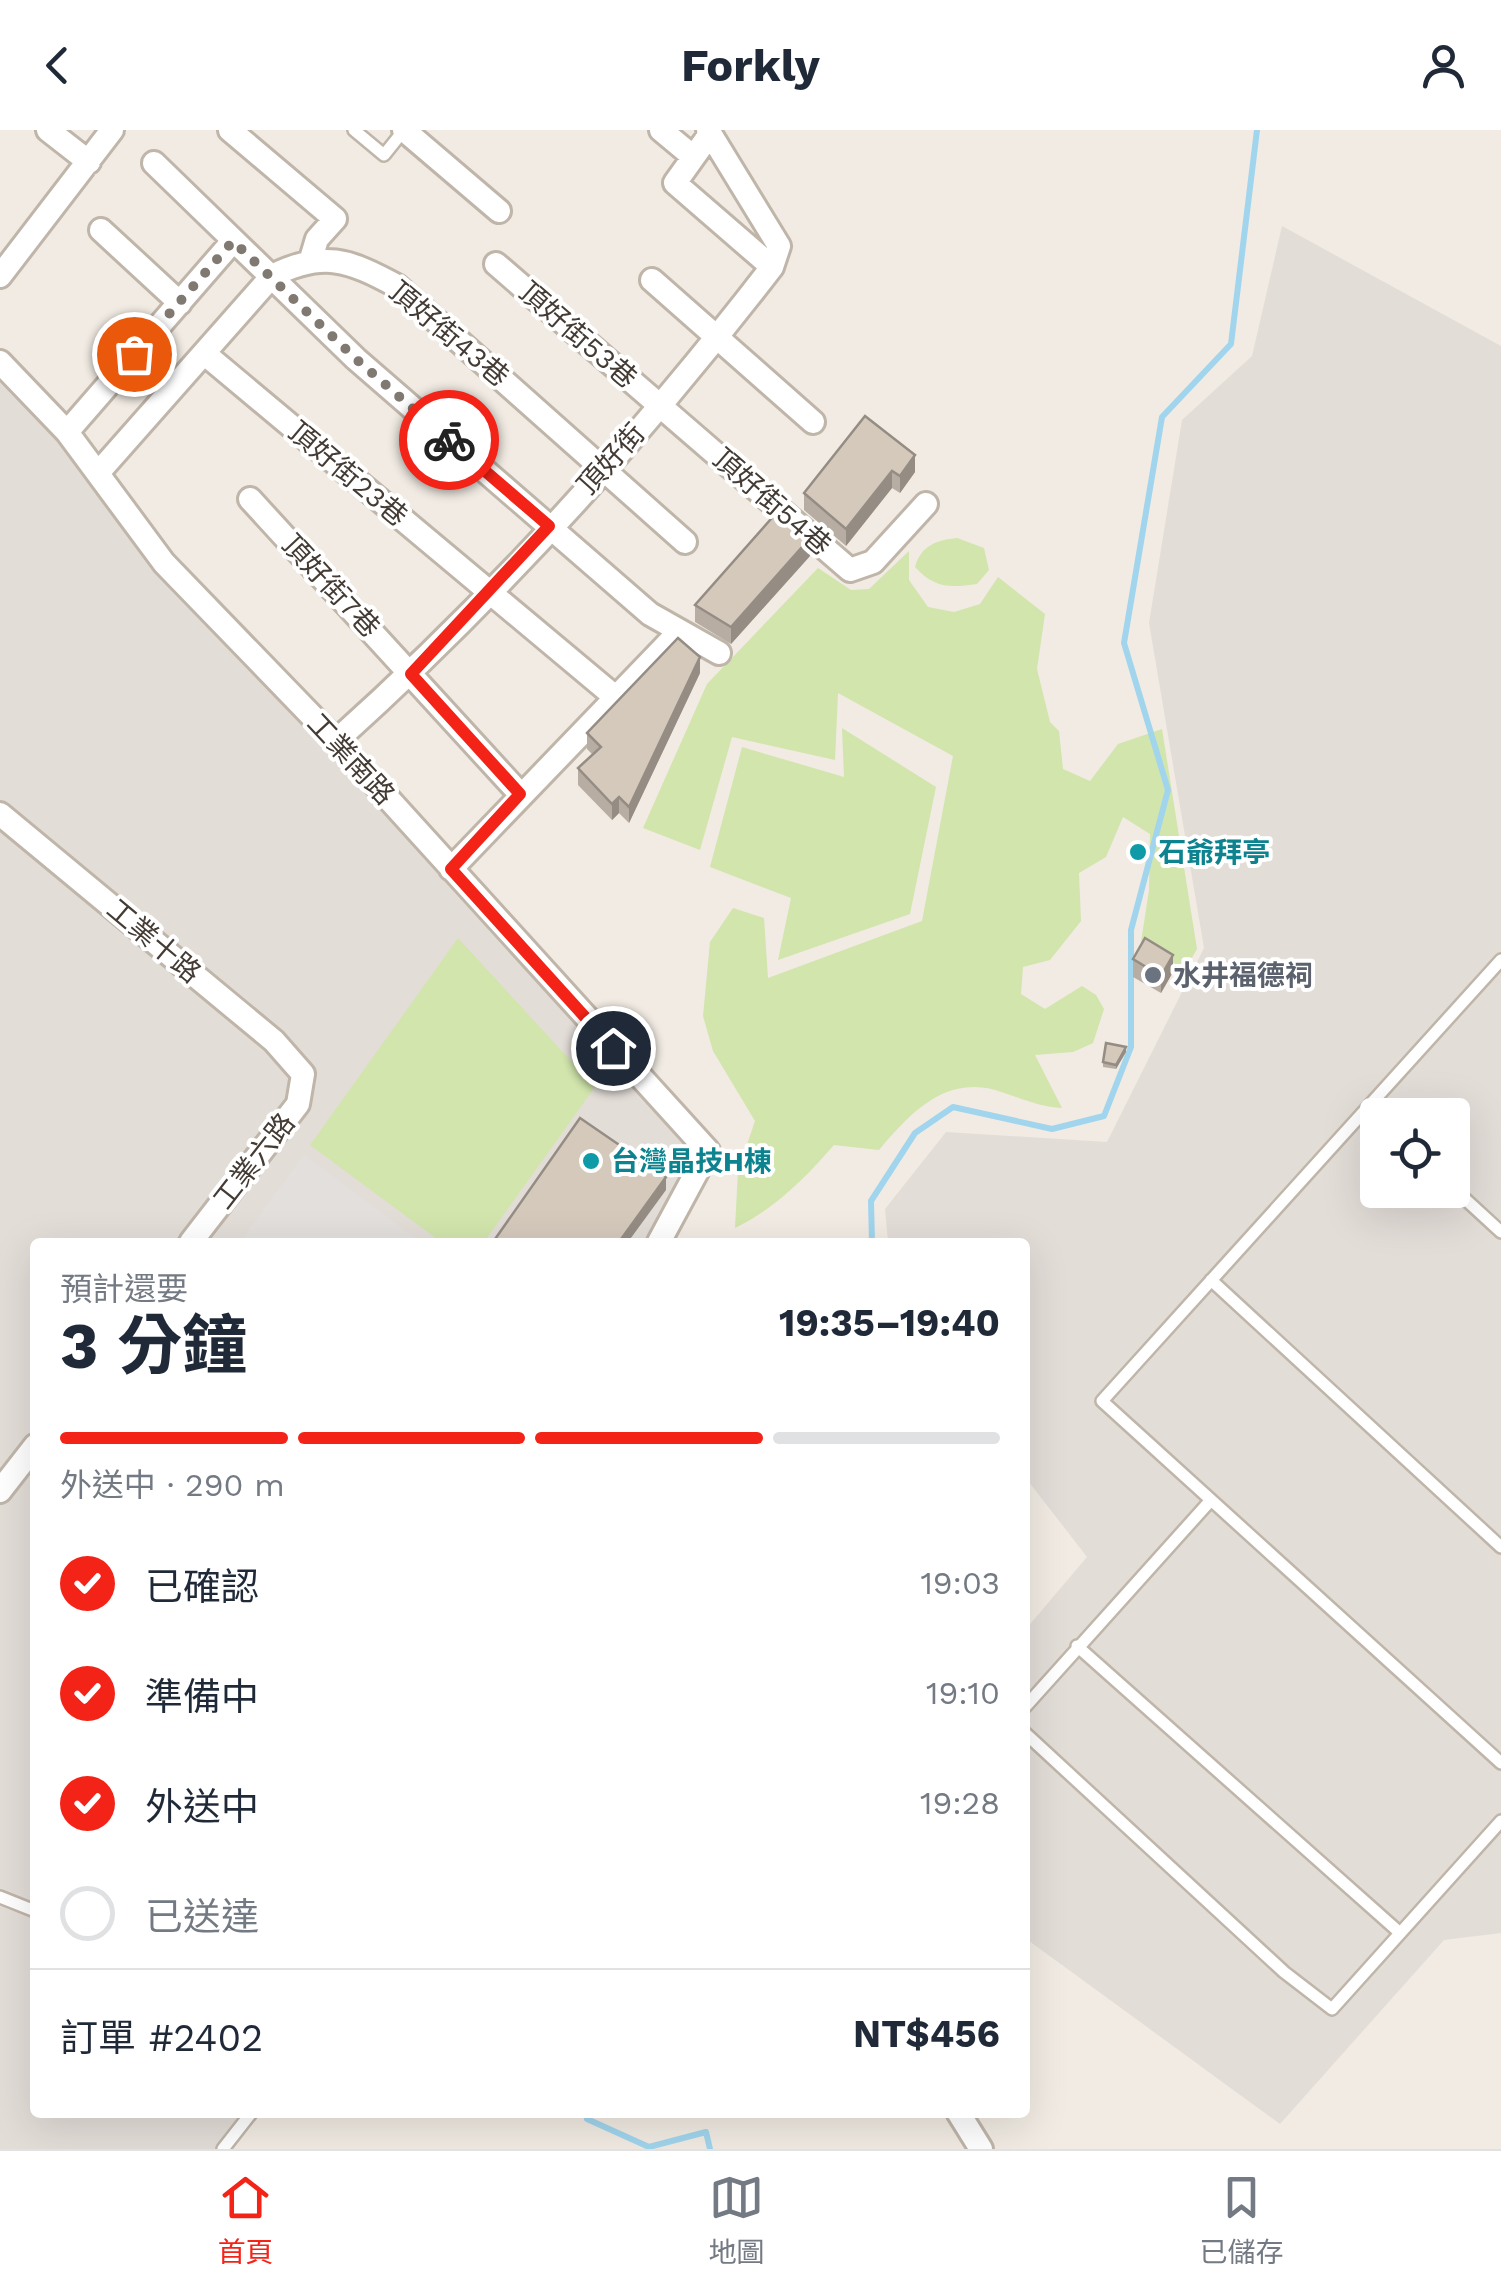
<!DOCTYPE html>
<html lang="zh-TW">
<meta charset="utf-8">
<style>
:root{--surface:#fff;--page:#f6f6f7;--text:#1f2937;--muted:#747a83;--line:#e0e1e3;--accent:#f32318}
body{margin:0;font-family:"Work Sans","Noto Sans TC",sans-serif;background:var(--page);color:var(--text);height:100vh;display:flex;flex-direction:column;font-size:38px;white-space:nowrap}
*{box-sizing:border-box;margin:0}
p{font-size:32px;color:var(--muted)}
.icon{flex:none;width:55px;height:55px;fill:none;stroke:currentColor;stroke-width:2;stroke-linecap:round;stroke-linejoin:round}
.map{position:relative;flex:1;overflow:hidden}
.sheet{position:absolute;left:30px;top:1108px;width:1000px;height:880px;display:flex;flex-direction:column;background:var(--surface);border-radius:10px;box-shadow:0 10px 40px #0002}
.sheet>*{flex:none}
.controls{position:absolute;left:1360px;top:968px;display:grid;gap:20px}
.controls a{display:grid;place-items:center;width:110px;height:110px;border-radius:10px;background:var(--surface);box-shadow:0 10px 40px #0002;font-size:50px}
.pin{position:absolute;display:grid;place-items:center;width:85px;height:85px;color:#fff;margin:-42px;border:5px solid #fff;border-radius:50%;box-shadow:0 2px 10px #0007}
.courier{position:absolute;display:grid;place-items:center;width:100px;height:100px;margin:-50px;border:8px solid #f32318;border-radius:50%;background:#fff;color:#222;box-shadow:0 2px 12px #0007}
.headline em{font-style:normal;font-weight:700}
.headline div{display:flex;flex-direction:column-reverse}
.headline{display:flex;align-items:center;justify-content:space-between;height:170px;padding:0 30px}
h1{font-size:65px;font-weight:700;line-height:75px}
.bar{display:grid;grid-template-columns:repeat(4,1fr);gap:15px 10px;align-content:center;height:120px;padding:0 30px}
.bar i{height:12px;border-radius:8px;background:var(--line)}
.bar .selected{background:var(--accent)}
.bar p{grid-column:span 4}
.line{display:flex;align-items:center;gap:25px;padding:0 30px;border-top:2px solid var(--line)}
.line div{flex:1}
ol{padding:0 30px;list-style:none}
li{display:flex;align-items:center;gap:30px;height:110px}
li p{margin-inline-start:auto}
li .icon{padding:10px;border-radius:50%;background:var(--accent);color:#fff;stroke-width:4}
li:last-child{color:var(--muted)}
li i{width:55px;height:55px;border:5px solid var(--line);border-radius:50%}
header{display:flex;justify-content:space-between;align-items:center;height:130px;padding:0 30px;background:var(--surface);font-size:45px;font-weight:700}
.dock{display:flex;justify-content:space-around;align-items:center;height:140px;border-top:2px solid var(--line);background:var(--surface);font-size:28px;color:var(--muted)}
.dock a{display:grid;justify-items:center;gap:5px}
.dock .selected{color:var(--accent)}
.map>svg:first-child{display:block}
.industrial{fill:#e3ddd8;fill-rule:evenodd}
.green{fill:#d1e5ac}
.parking{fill:#e2dfdc}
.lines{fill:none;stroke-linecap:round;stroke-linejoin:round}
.stream{stroke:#a0d5ed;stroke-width:6}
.lane-casing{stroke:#bfb5a9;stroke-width:16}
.street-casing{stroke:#bfb5a9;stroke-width:28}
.lane{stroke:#fff;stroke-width:11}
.street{stroke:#fff;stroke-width:22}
.wall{fill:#b7ada2}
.shaded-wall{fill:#958d84}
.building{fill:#d5c9bc;stroke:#958d84;stroke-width:2.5}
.done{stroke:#807971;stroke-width:10;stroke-dasharray:0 18}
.route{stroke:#f32318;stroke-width:12}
.culture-dot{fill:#0f9aa8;stroke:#fff;stroke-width:4}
.worship-dot{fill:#6b7280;stroke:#fff;stroke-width:4}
.labels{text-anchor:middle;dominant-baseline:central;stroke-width:8;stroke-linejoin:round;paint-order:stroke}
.street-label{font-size:28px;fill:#433b34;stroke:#fff}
.culture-label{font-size:28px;font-weight:bold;fill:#0d838f;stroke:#fff;text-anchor:start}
.worship-label{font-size:28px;font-weight:bold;fill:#5b616d;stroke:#fff;text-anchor:start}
</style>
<header><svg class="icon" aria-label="back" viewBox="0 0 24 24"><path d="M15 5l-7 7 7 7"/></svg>Forkly<svg class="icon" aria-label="person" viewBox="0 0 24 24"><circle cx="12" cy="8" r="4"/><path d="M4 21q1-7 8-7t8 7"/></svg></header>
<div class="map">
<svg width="1501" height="2019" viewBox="0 0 1501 2019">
<rect width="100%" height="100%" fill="#f1ebe3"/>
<path class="industrial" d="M 1282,96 L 1501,216 L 1501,1803 L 1444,1810 L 1280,1994 L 1025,1808 L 1025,1500 L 1087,1427 L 1025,1347 L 1025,1112 L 888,1112 L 885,1079 L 946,1002 L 1107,1012 L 1204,818 L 1149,493 L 1182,290 L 1252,226 ZM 1378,985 L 1452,985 L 1452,1060 L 1378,1060 Z
M 0,242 L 689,1019 L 652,1112 L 35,1112 L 35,1982 L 255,1983 L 215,2019 L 0,2019 Z"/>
<path class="green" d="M 957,408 L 984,418 L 989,440 L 977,454 C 950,458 934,458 915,437 C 921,416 936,410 957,408 Z
M 909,421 L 909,450 L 928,477 L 954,482 L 980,474 L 998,447 L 1045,484 L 1037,539 L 1050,592 L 1059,601 L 1063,639 L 1090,651 L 1118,614 L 1162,599 L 1197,819 L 1185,840 L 1141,812 L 1149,760 L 1150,704 L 1123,687 L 1106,727 L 1079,743 L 1081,791 L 1050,830 L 1023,837 L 1021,864 L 1045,879 L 1082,856 L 1096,865 L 1104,879 L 1093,913 L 1073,922 L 1035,925 L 1062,978 C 1038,977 1018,967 995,960 C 943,946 909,985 879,1020 L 834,1015 C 804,1049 776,1078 735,1098 L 738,1041 L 755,991 L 713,921 L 703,886 L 710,812 L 733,778 L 764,788 L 768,848 L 922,791 L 953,626 L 838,563 L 835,630 L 732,607 L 700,720 L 643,698 L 707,554 L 818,438 L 851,460 L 869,459 Z
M 842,598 L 936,657 L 910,784 L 778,830 L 791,768 L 710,737 L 742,617 L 844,647 Z
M 458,808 L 595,957 L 484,1112 L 441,1112 L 310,1015 Z"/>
<path class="parking" d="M 304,1025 L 420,1112 L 240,1112 Z"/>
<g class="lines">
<path class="stream" d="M 872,1112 L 871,1071 L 915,1003 L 953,977 L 1052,999 L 1104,986 L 1131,917 L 1131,800 L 1168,660 L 1124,513 L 1162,287 L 1231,214 L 1257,0
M 588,1982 L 587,1989 L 649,2017 L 706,2002 L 710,2019"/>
<g class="lane-casing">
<path id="lane" d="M 354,0 L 384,25 L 404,0
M 1501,830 L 1102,1271 L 1501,1633
M 1452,1057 L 1501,1102
M 1211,1150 L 1501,1417
M 1077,1516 L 1399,1802
M 1025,1577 L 1211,1370
M 1025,1603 L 1284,1842 L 1332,1879 L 1501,1691
M 0,1767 L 35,1781
M 223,2019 L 252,1982"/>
</g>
<g class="street-casing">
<path id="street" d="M 48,0 L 89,32
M 230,0 L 335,89 L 317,109 L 311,129
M 404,0 L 499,81
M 661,0 L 691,25
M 710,4 L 675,53 L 772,137
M 154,33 L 356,229 L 650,484 L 719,523
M 101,100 L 180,173
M 496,134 L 850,440 L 873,432 L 926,374
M 0,146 L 112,0
M 652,150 L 813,292
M 205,224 L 614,566
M 0,232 L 67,302 L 164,433 L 336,611 L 708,1021 L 659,1112
M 67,302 L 233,111
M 98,343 L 272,146 C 323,120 349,130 397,156 L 685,412
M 250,369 L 520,664
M 336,611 C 495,468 641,307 772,137 L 779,116 L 708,0
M 0,684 L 274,911 L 303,944 L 298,974 L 191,1112
M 451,739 L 679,502
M 0,1361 L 35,1316
M 958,1982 L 981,2019"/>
</g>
<use href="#lane" class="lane"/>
<use href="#street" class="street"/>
</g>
<path class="wall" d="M 865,286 L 915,342 L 900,363 L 892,358 L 846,416 L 804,380 L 804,363 Z
M 810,426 L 731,514 L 695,492 L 695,475 Z
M 700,543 L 629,693 L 619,683 L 612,690 L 578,655 L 578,638 L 593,625 L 587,619 L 587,603 Z
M 1133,829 L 1173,842 L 1161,863 L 1133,847 Z
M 1126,922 L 1116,939 L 1103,937 L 1103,932 Z"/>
<path class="shaded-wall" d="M 915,325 L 915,342 L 900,363 L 900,346 Z
M 892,341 L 892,358 L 846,416 L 846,399 Z
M 810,408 L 810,426 L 731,514 L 731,497 Z
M 700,527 L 700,543 L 629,693 L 629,677 Z
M 619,667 L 619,683 L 612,690 L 612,674 Z
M 1173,825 L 1173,842 L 1161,863 L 1161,846 Z
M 1126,917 L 1126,922 L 1116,939 L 1116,935 Z
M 666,1047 L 666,1060 L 628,1112 L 619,1112 Z"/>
<path class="building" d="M 865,286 L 915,325 L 900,346 L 892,341 L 846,399 L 804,363 Z
M 778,381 L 810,408 L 731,497 L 695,475 Z
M 678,508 L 700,527 L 629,677 L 619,667 L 612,674 L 578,638 L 601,617 L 587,603 Z
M 1145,808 L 1173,825 L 1161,846 L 1133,829 Z
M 1106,913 L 1126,917 L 1116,935 L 1103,932 Z
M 580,988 L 666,1047 L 619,1112 L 493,1112 Z"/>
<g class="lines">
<path class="done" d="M 134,224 L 233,111 L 356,229 L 449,310"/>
<path class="route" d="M 449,310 L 549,396 L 411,544 L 520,664 L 451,739 L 613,918"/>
</g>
<g class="culture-dot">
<circle cx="1138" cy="722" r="10"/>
<circle cx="591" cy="1031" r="10"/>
</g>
<circle class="worship-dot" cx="1153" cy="845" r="10"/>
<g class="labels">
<g class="street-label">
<text transform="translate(449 204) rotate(40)">頂好街43巷</text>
<text transform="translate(578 205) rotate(41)">頂好街53巷</text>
<text transform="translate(611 329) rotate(-48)">頂好街</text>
<text transform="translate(348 344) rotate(40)">頂好街23巷</text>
<text transform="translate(772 372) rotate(41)">頂好街54巷</text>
<text transform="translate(331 456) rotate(47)">頂好街7巷</text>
<text transform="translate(351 629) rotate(47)">工業南路</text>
<text transform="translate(154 811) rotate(40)">工業十路</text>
<text transform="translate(254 1031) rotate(-52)">工業六路</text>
</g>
<g class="culture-label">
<text x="1158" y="722">石爺拜亭</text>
<text x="611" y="1031">台灣晶技H棟</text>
</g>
<g class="worship-label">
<text x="1173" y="845">水井福德祠</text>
</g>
</g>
</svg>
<div class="controls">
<a><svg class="icon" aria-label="locate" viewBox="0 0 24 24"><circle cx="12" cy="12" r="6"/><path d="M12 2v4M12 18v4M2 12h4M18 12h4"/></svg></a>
</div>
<div class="pin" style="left:134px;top:224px;background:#ea580c"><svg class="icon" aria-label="bag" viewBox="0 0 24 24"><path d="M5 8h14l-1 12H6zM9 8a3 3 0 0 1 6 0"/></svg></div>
<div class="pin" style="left:613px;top:918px;background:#1f2937"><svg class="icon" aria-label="home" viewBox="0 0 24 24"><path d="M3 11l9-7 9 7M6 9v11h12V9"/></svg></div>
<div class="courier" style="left:449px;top:310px"><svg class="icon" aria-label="bike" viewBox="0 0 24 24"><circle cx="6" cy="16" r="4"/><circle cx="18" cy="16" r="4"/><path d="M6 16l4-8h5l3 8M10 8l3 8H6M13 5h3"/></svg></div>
<section class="sheet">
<div class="headline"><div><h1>3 分鐘</h1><p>預計還要</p></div><em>19:35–19:40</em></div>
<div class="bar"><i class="selected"></i><i class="selected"></i><i class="selected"></i><i></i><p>外送中 · 290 m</p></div>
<ol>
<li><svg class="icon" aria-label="check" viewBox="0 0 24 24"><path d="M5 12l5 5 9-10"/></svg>已確認<p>19:03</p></li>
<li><svg class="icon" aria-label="check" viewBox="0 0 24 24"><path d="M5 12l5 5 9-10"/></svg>準備中<p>19:10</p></li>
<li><svg class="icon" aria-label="check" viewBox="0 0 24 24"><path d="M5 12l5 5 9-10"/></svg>外送中<p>19:28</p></li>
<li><i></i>已送達</li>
</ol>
<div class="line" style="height:130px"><div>訂單 #2402</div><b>NT$456</b></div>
</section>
</div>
<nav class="dock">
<a class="selected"><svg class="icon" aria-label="home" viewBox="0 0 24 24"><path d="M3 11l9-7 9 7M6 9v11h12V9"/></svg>首頁</a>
<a><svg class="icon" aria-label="map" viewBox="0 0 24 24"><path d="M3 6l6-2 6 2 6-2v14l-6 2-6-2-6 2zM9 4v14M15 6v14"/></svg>地圖</a>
<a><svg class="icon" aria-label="saved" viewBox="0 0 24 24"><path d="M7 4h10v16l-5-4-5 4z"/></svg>已儲存</a>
</nav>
